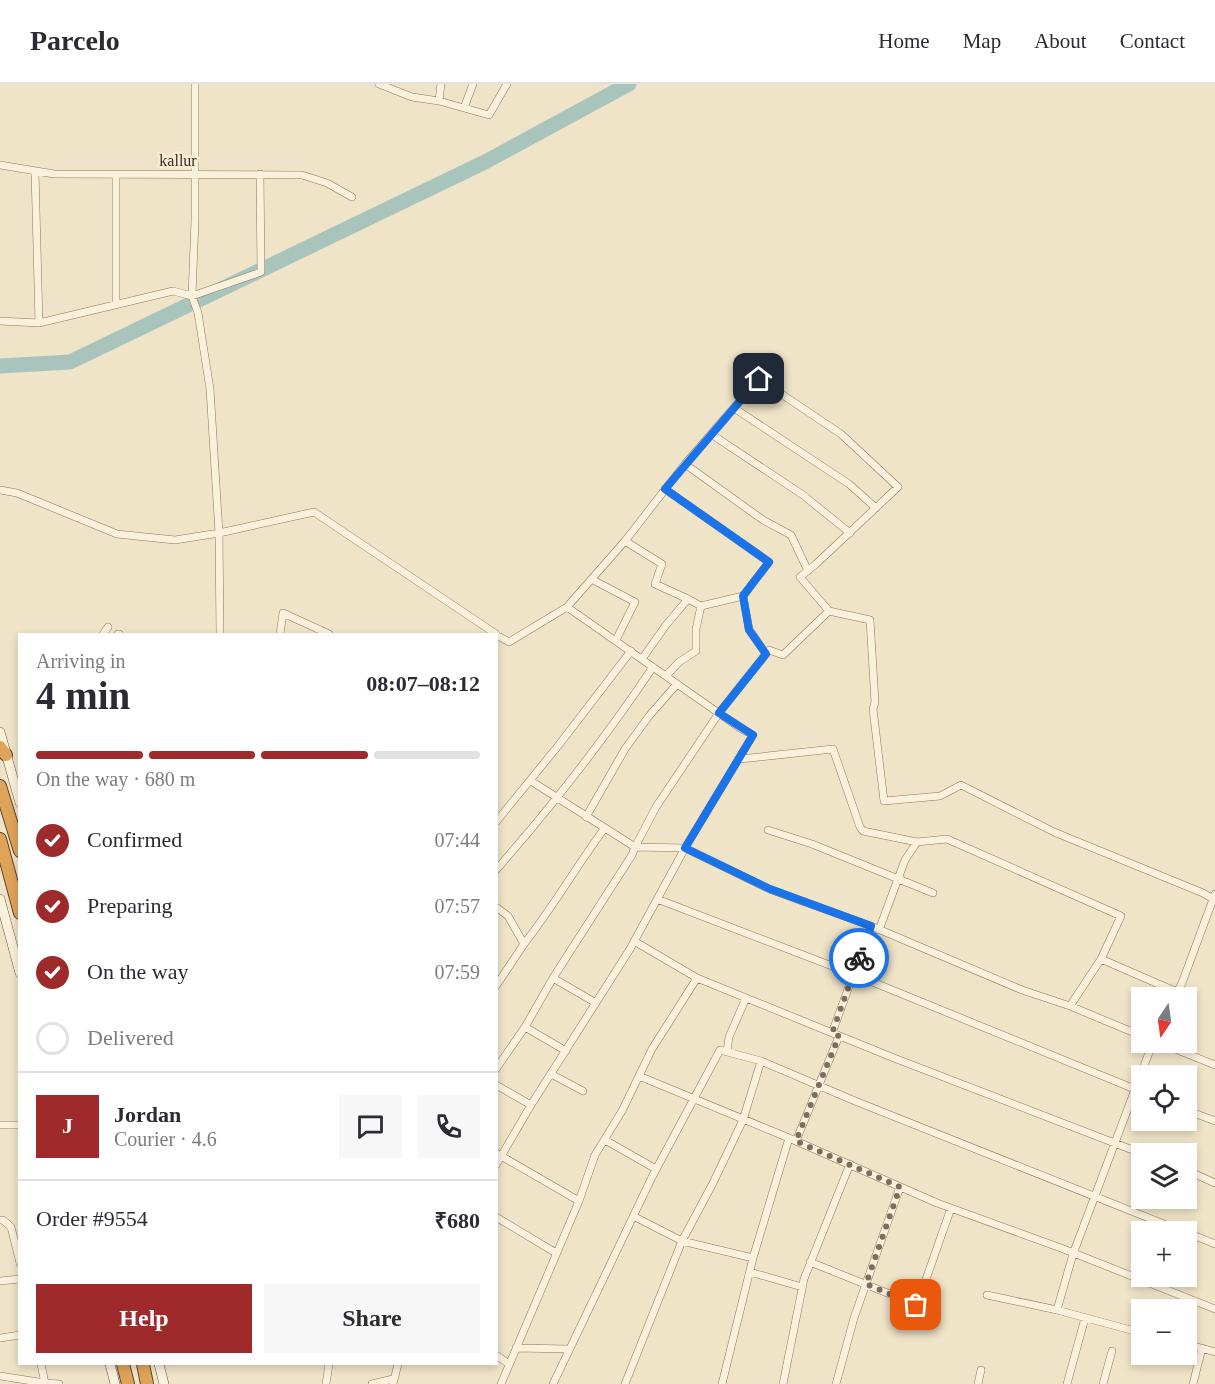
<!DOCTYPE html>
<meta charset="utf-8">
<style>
:root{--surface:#fff;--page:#f7f7f7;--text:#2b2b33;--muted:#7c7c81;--line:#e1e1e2;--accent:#9e2a2b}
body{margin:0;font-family:Georgia,serif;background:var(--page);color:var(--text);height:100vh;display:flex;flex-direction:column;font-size:22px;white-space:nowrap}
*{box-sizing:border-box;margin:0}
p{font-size:20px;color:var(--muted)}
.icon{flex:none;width:33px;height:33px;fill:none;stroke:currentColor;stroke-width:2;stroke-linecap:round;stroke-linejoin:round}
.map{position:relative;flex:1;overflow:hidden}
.details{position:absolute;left:18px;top:549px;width:480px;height:732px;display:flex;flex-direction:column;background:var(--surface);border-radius:0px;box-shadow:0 3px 9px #0003}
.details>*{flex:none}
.needle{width:39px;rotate:193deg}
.tools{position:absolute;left:1131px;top:903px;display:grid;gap:12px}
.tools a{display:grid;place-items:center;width:66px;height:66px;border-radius:0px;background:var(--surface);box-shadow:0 3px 9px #0003;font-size:30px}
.pin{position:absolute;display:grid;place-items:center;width:51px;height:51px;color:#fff;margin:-26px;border-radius:12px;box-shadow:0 3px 9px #0006}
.courier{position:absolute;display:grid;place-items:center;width:60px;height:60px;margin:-30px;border:4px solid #1a73e8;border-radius:50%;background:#fff;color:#222;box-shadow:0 2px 8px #0007}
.head em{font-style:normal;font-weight:600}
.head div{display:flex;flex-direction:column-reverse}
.head{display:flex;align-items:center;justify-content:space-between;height:102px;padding:0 18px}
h1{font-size:39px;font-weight:600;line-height:45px}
.bar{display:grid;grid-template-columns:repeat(4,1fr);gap:9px 6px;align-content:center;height:72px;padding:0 18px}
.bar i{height:8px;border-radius:4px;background:var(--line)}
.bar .active{background:var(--accent)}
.bar p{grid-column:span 4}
.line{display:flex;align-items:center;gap:15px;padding:0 18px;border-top:2px solid var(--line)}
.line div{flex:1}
.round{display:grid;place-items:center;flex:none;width:63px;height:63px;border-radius:0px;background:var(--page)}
ol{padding:0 18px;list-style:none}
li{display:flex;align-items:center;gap:18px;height:66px}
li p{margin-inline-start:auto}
li .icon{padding:6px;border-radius:50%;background:var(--accent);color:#fff;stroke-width:4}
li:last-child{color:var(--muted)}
li i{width:33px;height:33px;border:3px solid var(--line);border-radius:50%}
.cta{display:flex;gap:12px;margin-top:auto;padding:12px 18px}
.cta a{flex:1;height:69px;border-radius:0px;background:var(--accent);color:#fff;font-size:24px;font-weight:600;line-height:69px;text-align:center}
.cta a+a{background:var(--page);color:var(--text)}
header{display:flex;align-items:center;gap:36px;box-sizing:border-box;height:84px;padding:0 30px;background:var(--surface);border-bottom:2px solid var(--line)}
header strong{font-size:28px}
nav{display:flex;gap:33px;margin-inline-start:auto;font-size:21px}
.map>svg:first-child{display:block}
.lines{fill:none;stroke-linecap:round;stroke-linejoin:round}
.river{stroke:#a9c4bc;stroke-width:15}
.street-casing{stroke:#8d765c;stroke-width:8}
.secondary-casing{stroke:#6f573f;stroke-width:10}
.highway-casing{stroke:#5b4430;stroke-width:14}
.street{stroke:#faf1dc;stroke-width:7}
.secondary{stroke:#faf1dc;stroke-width:9}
.highway{stroke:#e0a458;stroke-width:12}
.done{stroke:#7c6e5b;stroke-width:6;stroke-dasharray:0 10.8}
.route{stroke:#1a73e8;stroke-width:8}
.labels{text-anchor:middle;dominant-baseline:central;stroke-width:5;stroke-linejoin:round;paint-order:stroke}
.street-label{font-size:16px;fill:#3d2e20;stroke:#f7eed8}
</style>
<header>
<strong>Parcelo</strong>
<nav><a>Home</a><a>Map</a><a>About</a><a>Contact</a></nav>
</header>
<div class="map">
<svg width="1215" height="1300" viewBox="0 0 1215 1300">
<rect width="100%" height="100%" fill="#f0e4c8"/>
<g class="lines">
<path class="river" d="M 0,282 L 70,278 L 485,78 L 629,0"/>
<g class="street-casing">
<path id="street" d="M 195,0 L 195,136 L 192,212 L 198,229 L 210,305 L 219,449 L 220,550
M 379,0 L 412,13 L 439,17
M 441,0 L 439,17 L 489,31 L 507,0
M 464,24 L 473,0
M 0,81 L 54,90 L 302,91 L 327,99 L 352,113
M 35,87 L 39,239
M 116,221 L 116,90
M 0,237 L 39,239 L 173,207 L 192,212 L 261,188 L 260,90
M 734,324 L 849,400 L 876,424
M 711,350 L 803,411 L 850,449
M 685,380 L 763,436 L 791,451 L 808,487
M 665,405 L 769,478 L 743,512 L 749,545 L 766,570
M 0,406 L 17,409 L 117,450 L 175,456 L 219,449 L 314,428 L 496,550
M 625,457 L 662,480 L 655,500 L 688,515
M 593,496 L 635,518 L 616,556
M 829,527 L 870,536 L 875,618 L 873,625 L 884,717 L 940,712 L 961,701 L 1054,748 L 1203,809 L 1215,816
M 103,550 L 108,543
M 118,550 L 119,550
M 280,550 L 283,529 L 329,550
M 496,551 L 509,558 L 567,523 L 740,644 L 753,651 L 685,764 L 630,865 L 531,1021 L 496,1081
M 642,575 L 666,541 L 688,515 L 701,522
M 666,592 L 679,578 L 696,567 L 696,545 L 701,522 L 743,512
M 740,675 L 833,665 L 860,743 L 863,747 L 917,758 L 947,755 L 1121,832 L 1101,875 L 1070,922
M 531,697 L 635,763 L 685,764 L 769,805 L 871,842 L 1022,906 L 1070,922 L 1142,952
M 586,733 L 625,665 L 649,632 L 677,600
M 496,738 L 558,662 L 631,567
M 768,746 L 812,760 L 933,809
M 496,786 C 554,720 604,656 653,583
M 657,815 L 853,890 L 1142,1008
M 496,823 L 508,832 L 524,860 L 496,902
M 879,846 L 905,776 L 917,758
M 634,857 L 697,894
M 524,860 C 553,823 576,783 604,745
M 1101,875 L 1177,908
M 553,894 L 596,919
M 1174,914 L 1182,899 L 1215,810
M 525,943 L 566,967
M 832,949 L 871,842
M 1158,958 L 1215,981
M 727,968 L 729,953 L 746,914
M 496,985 L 525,943 L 553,894 L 632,771 L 635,763 L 656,723 L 719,629 L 769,566 L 783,571 L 829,527 L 800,493 L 816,480 L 898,403 L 841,350 L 759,295 L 685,380 L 625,457 L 567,523
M 551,990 L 583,1007
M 639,992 L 789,1054 L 937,1119 L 1061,1164 L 1215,1225
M 496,1001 L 531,1021
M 1186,1026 L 1215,1037
M 0,1041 L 20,1041
M 605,1056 L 656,1085
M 796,1057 L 839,952
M 496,1069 L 579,1117
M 1186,1086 L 1215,1099
M 633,1132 L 682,1157 L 753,1174
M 496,1133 L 556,1169
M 0,1136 L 3,1136 L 11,1143 L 20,1179
M 1186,1148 L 1215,1160
M 810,1178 L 917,1221 L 951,1124
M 750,1188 L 802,1203
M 0,1197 L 20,1195
M 987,1211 L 1057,1226 L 1142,1249
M 1057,1226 L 1073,1170 L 1153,958
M 0,1254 L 20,1251
M 1186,1260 L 1215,1268
M 516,1264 L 569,1265
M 496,1271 L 509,1280
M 41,1280 L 45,1299 L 59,1300
M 0,1292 L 45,1299
M 326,1300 L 329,1280
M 372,1300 L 393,1295
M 393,1300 L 398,1280
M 501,1300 L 579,1117 L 595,1071 L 622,1027 L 652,965 L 697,894 L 894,974 L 1143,1070
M 553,1300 L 652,1093 L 720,966 L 761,977
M 625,1300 L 682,1157 L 713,1099 L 743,1036 L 761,977 L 855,1017 L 1184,1148
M 722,1300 L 753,1174 L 789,1054
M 783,1300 L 804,1195 L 850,1080
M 836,1300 L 854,1234 L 900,1103
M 978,1300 L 981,1286
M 1067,1300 L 1085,1234
M 1103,1300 L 1112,1267
M 1193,1300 L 1202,1264"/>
</g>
<g class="secondary-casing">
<path id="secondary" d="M 0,648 L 20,719
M 0,815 L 20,889
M 110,1280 L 115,1300
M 159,1280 L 164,1300"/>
</g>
<g class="highway-casing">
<path id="highway" d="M 0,663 L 6,671
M 0,702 L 20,767
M 0,755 L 20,829
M 123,1280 L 128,1300
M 143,1280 L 147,1300"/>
</g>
<use href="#street" class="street"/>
<use href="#secondary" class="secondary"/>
<use href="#highway" class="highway"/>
</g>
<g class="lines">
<path class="done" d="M 859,874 L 832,949 L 839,952 L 796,1057 L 900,1103 L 866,1200 L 916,1221"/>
<path class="route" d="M 759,295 L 665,405 L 769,478 L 743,512 L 749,546 L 766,570 L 719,629 L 753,651 L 685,764 L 770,805 L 871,842 L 859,874"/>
</g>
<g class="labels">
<g class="street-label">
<text x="178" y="76">kallur</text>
</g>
</g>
</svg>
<div class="tools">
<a><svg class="needle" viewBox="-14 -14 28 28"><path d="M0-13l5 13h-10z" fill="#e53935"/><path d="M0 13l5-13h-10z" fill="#7c7c81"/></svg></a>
<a><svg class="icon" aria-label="locate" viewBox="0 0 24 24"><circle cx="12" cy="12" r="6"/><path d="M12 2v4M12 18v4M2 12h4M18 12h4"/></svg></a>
<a><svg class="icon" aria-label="layers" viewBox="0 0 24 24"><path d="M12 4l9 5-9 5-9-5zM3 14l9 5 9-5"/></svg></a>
<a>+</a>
<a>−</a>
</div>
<div class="pin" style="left:916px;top:1221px;background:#ea580c"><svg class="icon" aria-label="bag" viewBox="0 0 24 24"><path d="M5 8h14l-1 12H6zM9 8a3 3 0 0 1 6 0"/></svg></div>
<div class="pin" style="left:759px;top:295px;background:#1f2937"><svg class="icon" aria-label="home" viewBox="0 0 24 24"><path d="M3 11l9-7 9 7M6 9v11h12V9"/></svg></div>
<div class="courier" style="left:859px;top:874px"><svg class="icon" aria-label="bike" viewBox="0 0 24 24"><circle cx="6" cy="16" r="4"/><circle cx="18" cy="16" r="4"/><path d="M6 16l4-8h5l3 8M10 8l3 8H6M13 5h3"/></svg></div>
<section class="details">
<div class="head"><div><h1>4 min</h1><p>Arriving in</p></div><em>08:07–08:12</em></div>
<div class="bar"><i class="active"></i><i class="active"></i><i class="active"></i><i></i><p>On the way · 680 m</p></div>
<ol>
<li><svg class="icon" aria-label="check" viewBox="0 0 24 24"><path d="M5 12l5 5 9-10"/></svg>Confirmed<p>07:44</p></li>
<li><svg class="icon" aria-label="check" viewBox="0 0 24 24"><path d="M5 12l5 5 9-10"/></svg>Preparing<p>07:57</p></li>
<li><svg class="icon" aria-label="check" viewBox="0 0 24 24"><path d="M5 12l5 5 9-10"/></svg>On the way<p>07:59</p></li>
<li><i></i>Delivered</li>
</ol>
<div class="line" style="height:108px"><b class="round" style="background:var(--accent);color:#fff">J</b><div><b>Jordan</b><p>Courier · 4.6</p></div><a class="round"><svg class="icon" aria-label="chat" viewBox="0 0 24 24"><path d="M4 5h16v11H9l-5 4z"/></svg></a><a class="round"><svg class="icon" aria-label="phone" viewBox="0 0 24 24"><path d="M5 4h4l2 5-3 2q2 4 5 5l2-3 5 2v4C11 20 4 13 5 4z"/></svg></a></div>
<div class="line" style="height:78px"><div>Order #9554</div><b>₹680</b></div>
<div class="cta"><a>Help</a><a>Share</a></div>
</section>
</div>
